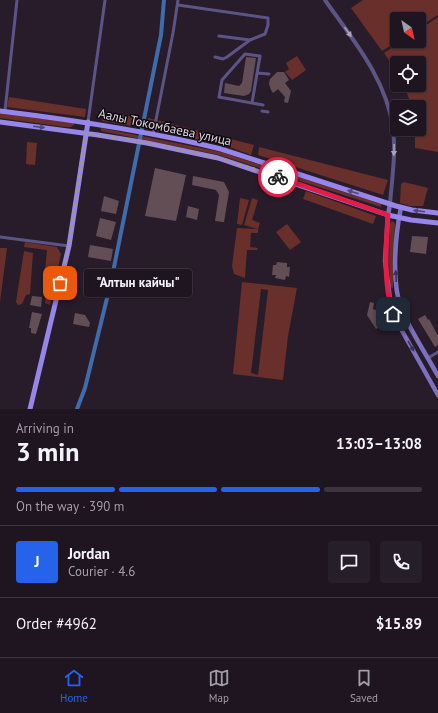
<!DOCTYPE html>
<meta charset="utf-8">
<style>
:root{--surface:#1e1520;--page:#261e29;--text:#f1f3f6;--muted:#a19fa5;--line:#3c343e;--accent:#2563eb}
body{margin:0;font-family:"PT Sans",sans-serif;background:var(--page);color:var(--text);height:100vh;display:flex;flex-direction:column;font-size:15px;white-space:nowrap}
*{box-sizing:border-box;margin:0}
p{font-size:13px;color:var(--muted)}
.icon{flex:none;width:22px;height:22px;fill:none;stroke:currentColor;stroke-width:2;stroke-linecap:round;stroke-linejoin:round}
.map{position:relative;height:409px;overflow:hidden}
.side{display:flex;flex-direction:column;background:var(--surface);flex:1}
.side>*{flex:none}
.needle{width:26px;rotate:146deg}
.controls{position:absolute;left:390px;top:12px;display:grid;gap:8px}
.controls a{display:grid;place-items:center;width:36px;height:36px;border-radius:4px;background:var(--surface);box-shadow:0 1px 3px #0004,0 0 0 1px var(--line);font-size:20px}
.pin{position:absolute;display:grid;place-items:center;width:34px;height:34px;color:#fff;margin:-17px;border-radius:8px;box-shadow:0 2px 6px #0006}
.courier{position:absolute;display:grid;place-items:center;width:40px;height:40px;margin:-20px;border:3px solid #e11d48;border-radius:50%;background:#fff;color:#222;box-shadow:0 1px 5px #0007}
.bubble{position:absolute;height:28px;border-radius:4px;background:var(--surface);box-shadow:0 1px 3px #0004,0 0 0 1px var(--line);font-size:13px;font-weight:700;line-height:28px;text-align:center}
.overview em{font-style:normal;font-weight:700}
.overview div{display:flex;flex-direction:column-reverse}
.overview{display:flex;align-items:center;justify-content:space-between;height:68px;padding:0 16px}
h1{font-size:26px;font-weight:700;line-height:30px}
.bar{display:grid;grid-template-columns:repeat(4,1fr);gap:6px 4px;align-content:center;height:48px;padding:0 16px}
.bar i{height:5px;border-radius:3px;background:var(--line)}
.bar .selected{background:var(--accent)}
.bar p{grid-column:span 4}
.line{display:flex;align-items:center;gap:10px;padding:0 16px;border-top:1px solid var(--line)}
.line div{flex:1}
.round{display:grid;place-items:center;flex:none;width:42px;height:42px;border-radius:4px;background:var(--page)}
.tabs{display:flex;justify-content:space-around;align-items:center;height:56px;border-top:1px solid var(--line);background:var(--surface);font-size:11px;color:var(--muted)}
.tabs a{display:grid;justify-items:center;gap:2px}
.tabs .selected{color:var(--accent)}
.map>svg:first-child{display:block}
.green{fill:#692f2a;fill-rule:evenodd}
.lines{fill:none;stroke-linecap:round;stroke-linejoin:round}
.canal{stroke:#3f6cab;stroke-width:4}
.building{fill:#644e56}
.minor{stroke:#5b5585;stroke-width:3}
.tertiary{stroke:#5b5585;stroke-width:4}
.secondary{stroke:#7c71be;stroke-width:4.5}
.primary{stroke:#9686ea;stroke-width:5}
.oneway{fill:#a9a2ba}
.oneway2{fill:#52487c}
.oneway3{fill:#3a3355}
.done{stroke:#9e949f;stroke-width:4;stroke-dasharray:0 7.2}
.route{stroke:#e11d48;stroke-width:5}
.labels{text-anchor:middle;dominant-baseline:central;stroke-width:3;stroke-linejoin:round;paint-order:stroke}
.street-label{font-size:13px;fill:#ddd5de;stroke:#0e090f}
</style>
<div class="map">
<svg width="438" height="409" viewBox="0 0 438 409">
<rect width="100%" height="100%" fill="#281c2b"/>
<path class="green" d="M 363,0 L 438,0 L 438,15 L 419,27 L 419,19 L 397,19 L 398,41 L 382,51 L 351,8 Z
M 438,17 L 438,152 L 415,148 L 415,129 L 419,129 L 419,107 L 412,107 L 404,85 L 419,85 L 419,63 L 397,63 L 397,72 L 384,53 L 402,41 L 419,41 L 419,30 Z
M 297,56 L 306,70 L 292,80 L 285,72 L 289,69 L 286,63 Z
M 9,97 L 86,109 L 85,117 L 7,107 Z
M 0,112 L 74,123 L 74,125 L 71,127 L 65,127 L 0,118 Z
M 104,112 L 140,118 L 139,127 L 102,121 Z
M 148,118 L 254,145 L 251,155 L 224,145 L 145,128 Z
M 101,128 L 221,152 L 381,204 L 381,207 L 219,155 L 101,131 Z
M 27,142 L 37,143 L 35,165 L 26,164 Z
M 259,147 L 388,180 L 383,195 L 258,155 Z
M 404,182 L 428,188 L 423,206 L 410,206 L 400,203 L 401,184 Z
M 306,191 L 376,216 L 373,224 L 303,199 Z
M 240,198 L 249,200 L 242,225 L 237,224 Z
M 252,198 L 258,200 L 252,220 L 260,223 L 258,229 L 244,225 Z
M 392,221 L 395,223 L 393,288 L 390,287 L 389,259 L 390,223 Z
M 287,224 L 301,242 L 290,250 L 276,232 Z
M 237,228 L 258,229 L 258,233 L 251,233 L 250,247 L 258,248 L 257,250 L 247,250 L 245,278 L 234,274 L 232,266 Z
M 25,242 L 57,247 L 61,254 L 50,305 L 45,303 L 46,294 L 43,293 L 47,250 L 24,247 Z
M 0,248 L 7,248 L 0,302 Z
M 24,251 L 33,253 L 30,294 L 26,295 L 22,304 L 18,305 L 16,302 Z
M 242,282 L 297,288 L 288,336 L 283,380 L 233,374 ZM 261,289 L 268,290 L 258,375 L 251,373 Z"/>
<g class="lines">
<path class="canal" d="M 77,409 L 85,388 L 111,282 L 161,35 L 164,0"/>
</g>
<path class="building" d="M 246,57 L 256,58 L 251,91 L 249,94 L 244,96 L 224,93 L 225,83 L 239,86 L 242,83 Z
M 277,72 L 284,72 L 289,80 L 285,83 L 291,91 L 288,103 L 284,102 L 285,97 L 278,89 L 273,93 L 271,90 L 269,84 L 270,79 Z
M 155,168 L 186,175 L 176,221 L 145,216 Z
M 193,176 L 224,182 L 229,192 L 224,222 L 215,221 L 219,195 L 216,190 L 192,185 Z
M 104,196 L 119,201 L 116,214 L 101,211 Z
M 188,206 L 199,209 L 197,220 L 186,217 Z
M 100,218 L 116,222 L 111,240 L 96,236 Z
M 412,236 L 428,237 L 426,254 L 410,252 Z
M 90,245 L 113,249 L 111,261 L 88,257 Z
M 277,262 L 287,263 L 287,267 L 290,267 L 289,277 L 286,276 L 285,280 L 275,278 L 276,275 L 272,275 L 273,265 L 276,265 Z
M 32,296 L 42,297 L 41,307 L 30,305 Z
M 370,302 L 374,303 L 373,309 L 376,310 L 381,320 L 384,319 L 386,323 L 376,329 L 367,315 Z
M 32,312 L 42,314 L 36,334 L 31,333 L 31,328 L 29,328 Z
M 75,313 L 85,315 L 90,323 L 89,327 L 73,324 Z
M 425,315 L 428,320 L 429,319 L 438,336 L 438,345 L 435,347 L 418,319 Z"/>
<g class="lines">
<path class="minor" d="M 178,5 L 268,18 L 268,25 L 265,34 L 250,40 L 227,57 L 223,59 L 215,57
M 219,36 L 250,40
M 257,73 L 269,74
M 252,103 L 260,56 L 245,54 L 222,80 L 219,97 L 263,105
M 5,111 L 17,0
M 262,111 L 268,112
M 88,122 L 105,0
M 153,135 L 173,33 L 178,0
M 0,237 L 69,246
M 428,358 L 438,352"/>
<path class="tertiary" d="M 325,0 C 353,40 386,78 393,128 C 396,153 392,179 390,204"/>
<path class="secondary" d="M 390,204 L 388,215 L 385,261 L 391,306 L 401,329 L 438,395
M 401,207 C 395,237 391,283 402,311 C 412,333 426,354 438,376"/>
<path class="primary" d="M 0,111 C 74,120 148,131 221,149 L 396,206 L 412,210 L 438,213
M 0,122 L 98,135 L 147,143 L 218,158 L 388,215 L 411,220 L 438,223
M 30,409 L 69,246 L 88,122"/>
</g>
<defs><path id="oneway-solid" d="M-6-.8H1V-3.2L6.5 0L1 3.2V.8H-6Z"/></defs>
<g class="oneway">
<use href="#oneway-solid" transform="translate(348 32) rotate(55)"/>
<use href="#oneway-solid" transform="translate(394 150) rotate(91)"/>
</g>
<g class="oneway2">
<use href="#oneway-solid" transform="translate(39 127) rotate(7)"/>
<use href="#oneway-solid" transform="translate(353 192) rotate(-162)"/>
<use href="#oneway-solid" transform="translate(419 211) rotate(-173)"/>
</g>
<g class="oneway3">
<use href="#oneway-solid" transform="translate(396 276) rotate(-93)"/>
<use href="#oneway-solid" transform="translate(411 346) rotate(60)"/>
</g>
<g class="lines">
<path class="done" d="M 60,283 L 69,246 L 86,133 L 147,143 L 218,158 L 278,177"/>
<path class="route" d="M 278,177 L 388,215 C 386,247 383,282 393,314"/>
</g>
<g class="labels">
<g class="street-label">
<text transform="translate(165 127) rotate(12)">Аалы Токомбаева улица</text>
</g>
</g>
</svg>
<div class="controls">
<a><svg class="needle" viewBox="-14 -14 28 28"><path d="M0-13l5 13h-10z" fill="#e53935"/><path d="M0 13l5-13h-10z" fill="#a19fa5"/></svg></a>
<a><svg class="icon" aria-label="locate" viewBox="0 0 24 24"><circle cx="12" cy="12" r="6"/><path d="M12 2v4M12 18v4M2 12h4M18 12h4"/></svg></a>
<a><svg class="icon" aria-label="layers" viewBox="0 0 24 24"><path d="M12 4l9 5-9 5-9-5zM3 14l9 5 9-5"/></svg></a>
</div>
<div class="pin" style="left:60px;top:283px;background:#ea580c"><svg class="icon" aria-label="bag" viewBox="0 0 24 24"><path d="M5 8h14l-1 12H6zM9 8a3 3 0 0 1 6 0"/></svg></div>
<div class="pin" style="left:393px;top:314px;background:#1f2937"><svg class="icon" aria-label="home" viewBox="0 0 24 24"><path d="M3 11l9-7 9 7M6 9v11h12V9"/></svg></div>
<div class="courier" style="left:278px;top:177px"><svg class="icon" aria-label="bike" viewBox="0 0 24 24"><circle cx="6" cy="16" r="4"/><circle cx="18" cy="16" r="4"/><path d="M6 16l4-8h5l3 8M10 8l3 8H6M13 5h3"/></svg></div>
<div class="bubble" style="left:84px;top:269px;width:108px">&quot;Алтын кайчы&quot;</div>
</div>
<section class="side">
<div class="overview"><div><h1>3 min</h1><p>Arriving in</p></div><em>13:03–13:08</em></div>
<div class="bar"><i class="selected"></i><i class="selected"></i><i class="selected"></i><i></i><p>On the way · 390 m</p></div>
<div class="line" style="height:72px"><b class="round" style="background:var(--accent);color:#fff">J</b><div><b>Jordan</b><p>Courier · 4.6</p></div><a class="round"><svg class="icon" aria-label="chat" viewBox="0 0 24 24"><path d="M4 5h16v11H9l-5 4z"/></svg></a><a class="round"><svg class="icon" aria-label="phone" viewBox="0 0 24 24"><path d="M5 4h4l2 5-3 2q2 4 5 5l2-3 5 2v4C11 20 4 13 5 4z"/></svg></a></div>
<div class="line" style="height:52px"><div>Order #4962</div><b>$15.89</b></div>
</section>
<nav class="tabs">
<a class="selected"><svg class="icon" aria-label="home" viewBox="0 0 24 24"><path d="M3 11l9-7 9 7M6 9v11h12V9"/></svg>Home</a>
<a><svg class="icon" aria-label="map" viewBox="0 0 24 24"><path d="M3 6l6-2 6 2 6-2v14l-6 2-6-2-6 2zM9 4v14M15 6v14"/></svg>Map</a>
<a><svg class="icon" aria-label="saved" viewBox="0 0 24 24"><path d="M7 4h10v16l-5-4-5 4z"/></svg>Saved</a>
</nav>
